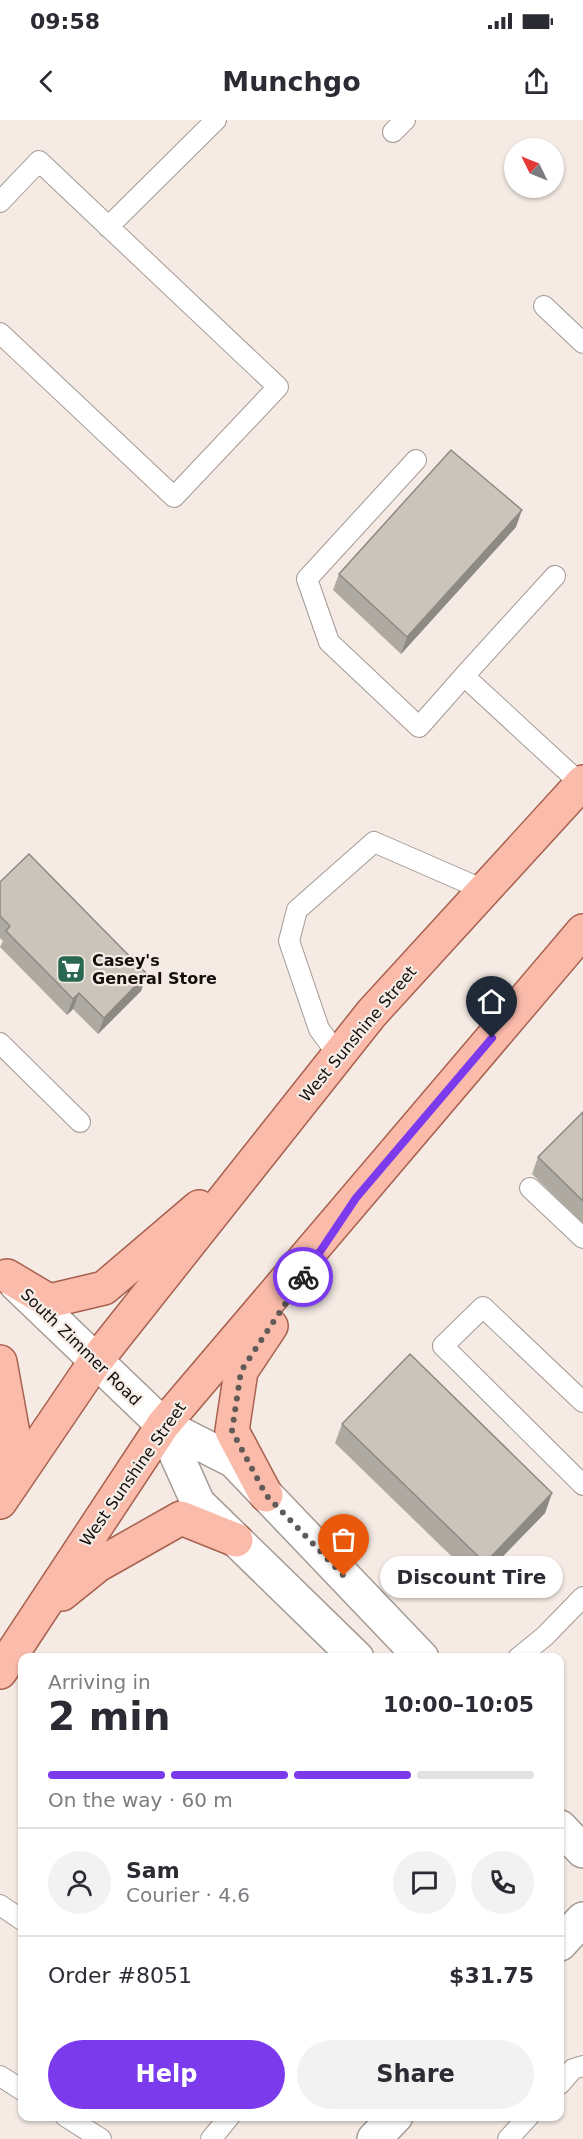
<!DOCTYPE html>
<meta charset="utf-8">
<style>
:root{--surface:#fff;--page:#f2f2f3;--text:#2b2b33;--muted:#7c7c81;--line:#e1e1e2;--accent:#7c3aed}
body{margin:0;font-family:"DejaVu Sans",sans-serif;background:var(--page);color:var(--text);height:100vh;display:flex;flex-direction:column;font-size:22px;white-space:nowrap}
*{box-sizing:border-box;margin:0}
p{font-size:20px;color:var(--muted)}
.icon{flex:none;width:33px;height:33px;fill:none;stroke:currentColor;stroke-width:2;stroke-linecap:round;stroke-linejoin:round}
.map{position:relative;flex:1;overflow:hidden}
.sheet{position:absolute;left:18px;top:1533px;width:546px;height:468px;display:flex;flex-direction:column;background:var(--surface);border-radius:12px;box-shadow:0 2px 4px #0004}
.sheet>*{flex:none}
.needle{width:39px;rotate:313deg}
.controls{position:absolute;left:504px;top:18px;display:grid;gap:12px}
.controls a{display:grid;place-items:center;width:60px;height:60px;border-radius:50%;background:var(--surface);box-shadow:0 2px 4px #0004;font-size:30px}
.pin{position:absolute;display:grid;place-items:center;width:51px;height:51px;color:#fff;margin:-62px -26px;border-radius:50% 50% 50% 0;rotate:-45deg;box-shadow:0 0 6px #0007}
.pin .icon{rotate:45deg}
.courier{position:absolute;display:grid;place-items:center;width:60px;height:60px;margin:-30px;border:4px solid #7c3aed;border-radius:50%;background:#fff;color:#222;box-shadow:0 2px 8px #0007}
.bubble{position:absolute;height:42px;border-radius:21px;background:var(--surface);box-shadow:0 2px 4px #0004;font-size:20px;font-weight:700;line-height:42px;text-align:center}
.headline em{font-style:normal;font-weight:700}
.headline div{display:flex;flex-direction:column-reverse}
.headline{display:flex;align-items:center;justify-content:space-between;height:102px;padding:0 30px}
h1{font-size:39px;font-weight:700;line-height:45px}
.bar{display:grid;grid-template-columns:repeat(4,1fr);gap:9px 6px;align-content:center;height:72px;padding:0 30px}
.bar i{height:8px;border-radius:4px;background:var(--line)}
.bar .active{background:var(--accent)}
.bar p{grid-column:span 4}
.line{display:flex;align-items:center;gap:15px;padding:0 30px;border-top:2px solid var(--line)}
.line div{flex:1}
.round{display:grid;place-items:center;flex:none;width:63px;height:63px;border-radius:32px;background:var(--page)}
.cta{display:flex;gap:12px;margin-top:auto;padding:12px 30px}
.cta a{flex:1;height:69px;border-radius:36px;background:var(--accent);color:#fff;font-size:24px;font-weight:700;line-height:69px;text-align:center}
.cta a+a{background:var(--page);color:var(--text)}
.status{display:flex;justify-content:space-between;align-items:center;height:42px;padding:0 30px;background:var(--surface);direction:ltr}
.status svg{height:16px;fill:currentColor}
header{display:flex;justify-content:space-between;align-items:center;height:78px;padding:0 30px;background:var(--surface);font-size:27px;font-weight:700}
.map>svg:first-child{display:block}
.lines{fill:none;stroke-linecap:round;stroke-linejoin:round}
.service-casing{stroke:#a49a94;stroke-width:22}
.minor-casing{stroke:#a49a94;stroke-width:36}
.tertiary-casing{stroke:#a49a94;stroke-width:36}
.primary-casing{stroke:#a8614e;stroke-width:36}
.service{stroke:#fff;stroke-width:20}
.minor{stroke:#fff;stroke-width:33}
.tertiary{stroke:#fff;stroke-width:33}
.primary{stroke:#fbbbaa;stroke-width:33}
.wall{fill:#aea9a1}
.shaded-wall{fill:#8d8983}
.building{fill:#cac4bb;stroke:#8d8983;stroke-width:1.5}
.done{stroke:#615b58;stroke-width:6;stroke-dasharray:0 10.8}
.route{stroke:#7c3aed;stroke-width:8}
.labels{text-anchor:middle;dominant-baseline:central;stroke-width:4.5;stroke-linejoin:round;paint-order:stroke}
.poi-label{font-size:16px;font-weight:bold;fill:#120e0c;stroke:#f5ebe4;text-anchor:start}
.street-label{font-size:16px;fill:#120e0c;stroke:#f5ebe4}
</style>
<div class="status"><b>09:58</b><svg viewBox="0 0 49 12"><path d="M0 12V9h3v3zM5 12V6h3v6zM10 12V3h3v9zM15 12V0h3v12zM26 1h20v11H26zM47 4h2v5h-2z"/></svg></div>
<header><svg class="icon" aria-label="back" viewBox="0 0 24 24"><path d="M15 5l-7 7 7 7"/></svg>Munchgo<svg class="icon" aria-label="share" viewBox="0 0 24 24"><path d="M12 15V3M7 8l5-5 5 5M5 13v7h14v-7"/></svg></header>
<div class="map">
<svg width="583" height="2019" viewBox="0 0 583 2019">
<rect width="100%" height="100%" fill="#f5ebe4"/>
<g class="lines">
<g class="service-casing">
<path id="service" d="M 393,12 L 405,0
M 0,82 L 39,41 L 278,267 L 174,377 L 0,213
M 108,107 L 216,0
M 544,186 L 583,223
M 416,340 L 307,459 L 329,522 L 419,607 L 464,556
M 555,456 L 464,556 L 581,664
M 0,923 L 80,1002
M 338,935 L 319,909 L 289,821 L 297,790 L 374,722 L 484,770
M 530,1068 L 583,1118
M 583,1282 L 483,1187 L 443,1226 L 583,1365
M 518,1538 L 545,1516 L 583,1477
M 0,1785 L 22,1800
M 0,1956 L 22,1970
M 560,1964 L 573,1949 L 583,1946
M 65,1996 L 101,2019
M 211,2019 L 230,1996
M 508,2019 L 529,1996"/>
</g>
<g class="minor-casing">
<path id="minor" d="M 163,1305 L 234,1341 L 422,1538
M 163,1305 L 198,1383 L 357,1538
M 560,1707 L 583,1731
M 560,1824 L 583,1799
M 374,2019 L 396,1996"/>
</g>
<g class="tertiary-casing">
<path id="tertiary" d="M 16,1164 L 163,1305"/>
</g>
<g class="primary-casing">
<path id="primary" d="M 7,1156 L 49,1181 L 104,1168 L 199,1087
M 0,1242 L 14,1319 L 0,1353
M 266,1375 L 232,1311 L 241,1251 L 271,1206
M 0,1382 L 95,1242 L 371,894 L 583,662
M 62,1474 L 98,1445 L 181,1398 L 236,1420
M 0,1552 L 163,1305 L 583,811"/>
</g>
<use href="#service" class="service"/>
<use href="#minor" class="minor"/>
<use href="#tertiary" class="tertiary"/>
<use href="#primary" class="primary"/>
</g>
<path class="wall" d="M 516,407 L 401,534 L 333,470 L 339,454 Z
M 0,762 L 147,854 L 141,871 L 98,914 L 73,889 L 67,895 L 0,827 L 3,821 L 0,818 Z
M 583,992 L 583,1104 L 532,1054 L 538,1037 Z
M 342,1304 L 552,1373 L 545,1393 L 478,1462 L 335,1323 Z"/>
<path class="shaded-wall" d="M 522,390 L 516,407 L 401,534 L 407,517 Z
M 147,854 L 141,871 L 98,914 L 104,898 Z
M 79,873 L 73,889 L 67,895 L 73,879 Z
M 552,1373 L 545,1393 L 478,1462 L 485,1443 Z"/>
<path class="building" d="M 451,330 L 522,390 L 407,517 L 339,454 Z
M 29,734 L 147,854 L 104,898 L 79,873 L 73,879 L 6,811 L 10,806 L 0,796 L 0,762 Z
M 583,992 L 583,1081 L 538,1037 Z
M 410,1234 L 552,1373 L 485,1443 L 342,1304 Z"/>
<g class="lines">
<path class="done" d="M 303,1157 L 241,1251 L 232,1311 L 266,1375 L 344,1456"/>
<path class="route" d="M 303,1157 L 356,1078 L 492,918"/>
</g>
<defs>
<g id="supermarket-square" transform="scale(1.5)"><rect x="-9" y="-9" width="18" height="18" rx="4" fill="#2a6752" stroke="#f5ebe4"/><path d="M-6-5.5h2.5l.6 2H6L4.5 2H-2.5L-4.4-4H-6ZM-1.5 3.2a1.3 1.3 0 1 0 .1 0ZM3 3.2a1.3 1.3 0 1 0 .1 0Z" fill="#fff"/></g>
</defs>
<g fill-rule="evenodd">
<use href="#supermarket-square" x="71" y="849"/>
</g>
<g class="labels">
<g class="poi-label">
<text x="92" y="840">Casey's<tspan x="92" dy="18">General Store</tspan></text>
</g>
<g class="street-label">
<text transform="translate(358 914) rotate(-50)">West Sunshine Street</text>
<text transform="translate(81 1227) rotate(44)">South Zimmer Road</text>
<text transform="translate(133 1354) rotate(-55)">West Sunshine Street</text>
</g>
</g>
</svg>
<div class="controls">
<a><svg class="needle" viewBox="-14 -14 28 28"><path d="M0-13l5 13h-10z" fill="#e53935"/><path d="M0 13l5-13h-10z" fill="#7c7c81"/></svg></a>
</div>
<div class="pin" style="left:344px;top:1456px;background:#ea580c"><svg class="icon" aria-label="bag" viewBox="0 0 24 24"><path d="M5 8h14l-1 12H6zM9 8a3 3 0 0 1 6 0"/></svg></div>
<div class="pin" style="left:492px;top:918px;background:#1f2937"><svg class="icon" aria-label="home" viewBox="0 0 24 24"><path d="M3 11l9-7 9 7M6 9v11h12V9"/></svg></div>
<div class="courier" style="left:303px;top:1157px"><svg class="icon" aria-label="bike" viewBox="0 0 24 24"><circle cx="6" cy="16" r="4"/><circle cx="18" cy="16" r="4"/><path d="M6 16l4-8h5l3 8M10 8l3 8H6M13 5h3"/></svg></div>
<div class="bubble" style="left:380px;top:1436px;width:183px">Discount Tire</div>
<section class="sheet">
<div class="headline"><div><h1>2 min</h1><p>Arriving in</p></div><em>10:00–10:05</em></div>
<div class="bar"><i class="active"></i><i class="active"></i><i class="active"></i><i></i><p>On the way · 60 m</p></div>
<div class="line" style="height:108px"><a class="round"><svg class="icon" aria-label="person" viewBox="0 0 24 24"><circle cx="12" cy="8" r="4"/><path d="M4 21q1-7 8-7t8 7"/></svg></a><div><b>Sam</b><p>Courier · 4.6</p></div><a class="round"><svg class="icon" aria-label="chat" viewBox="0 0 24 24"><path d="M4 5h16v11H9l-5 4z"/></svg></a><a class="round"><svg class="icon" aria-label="phone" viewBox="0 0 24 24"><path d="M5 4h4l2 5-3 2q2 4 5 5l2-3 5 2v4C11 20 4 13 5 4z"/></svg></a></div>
<div class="line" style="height:78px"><div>Order #8051</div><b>$31.75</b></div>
<div class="cta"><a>Help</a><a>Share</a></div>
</section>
</div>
